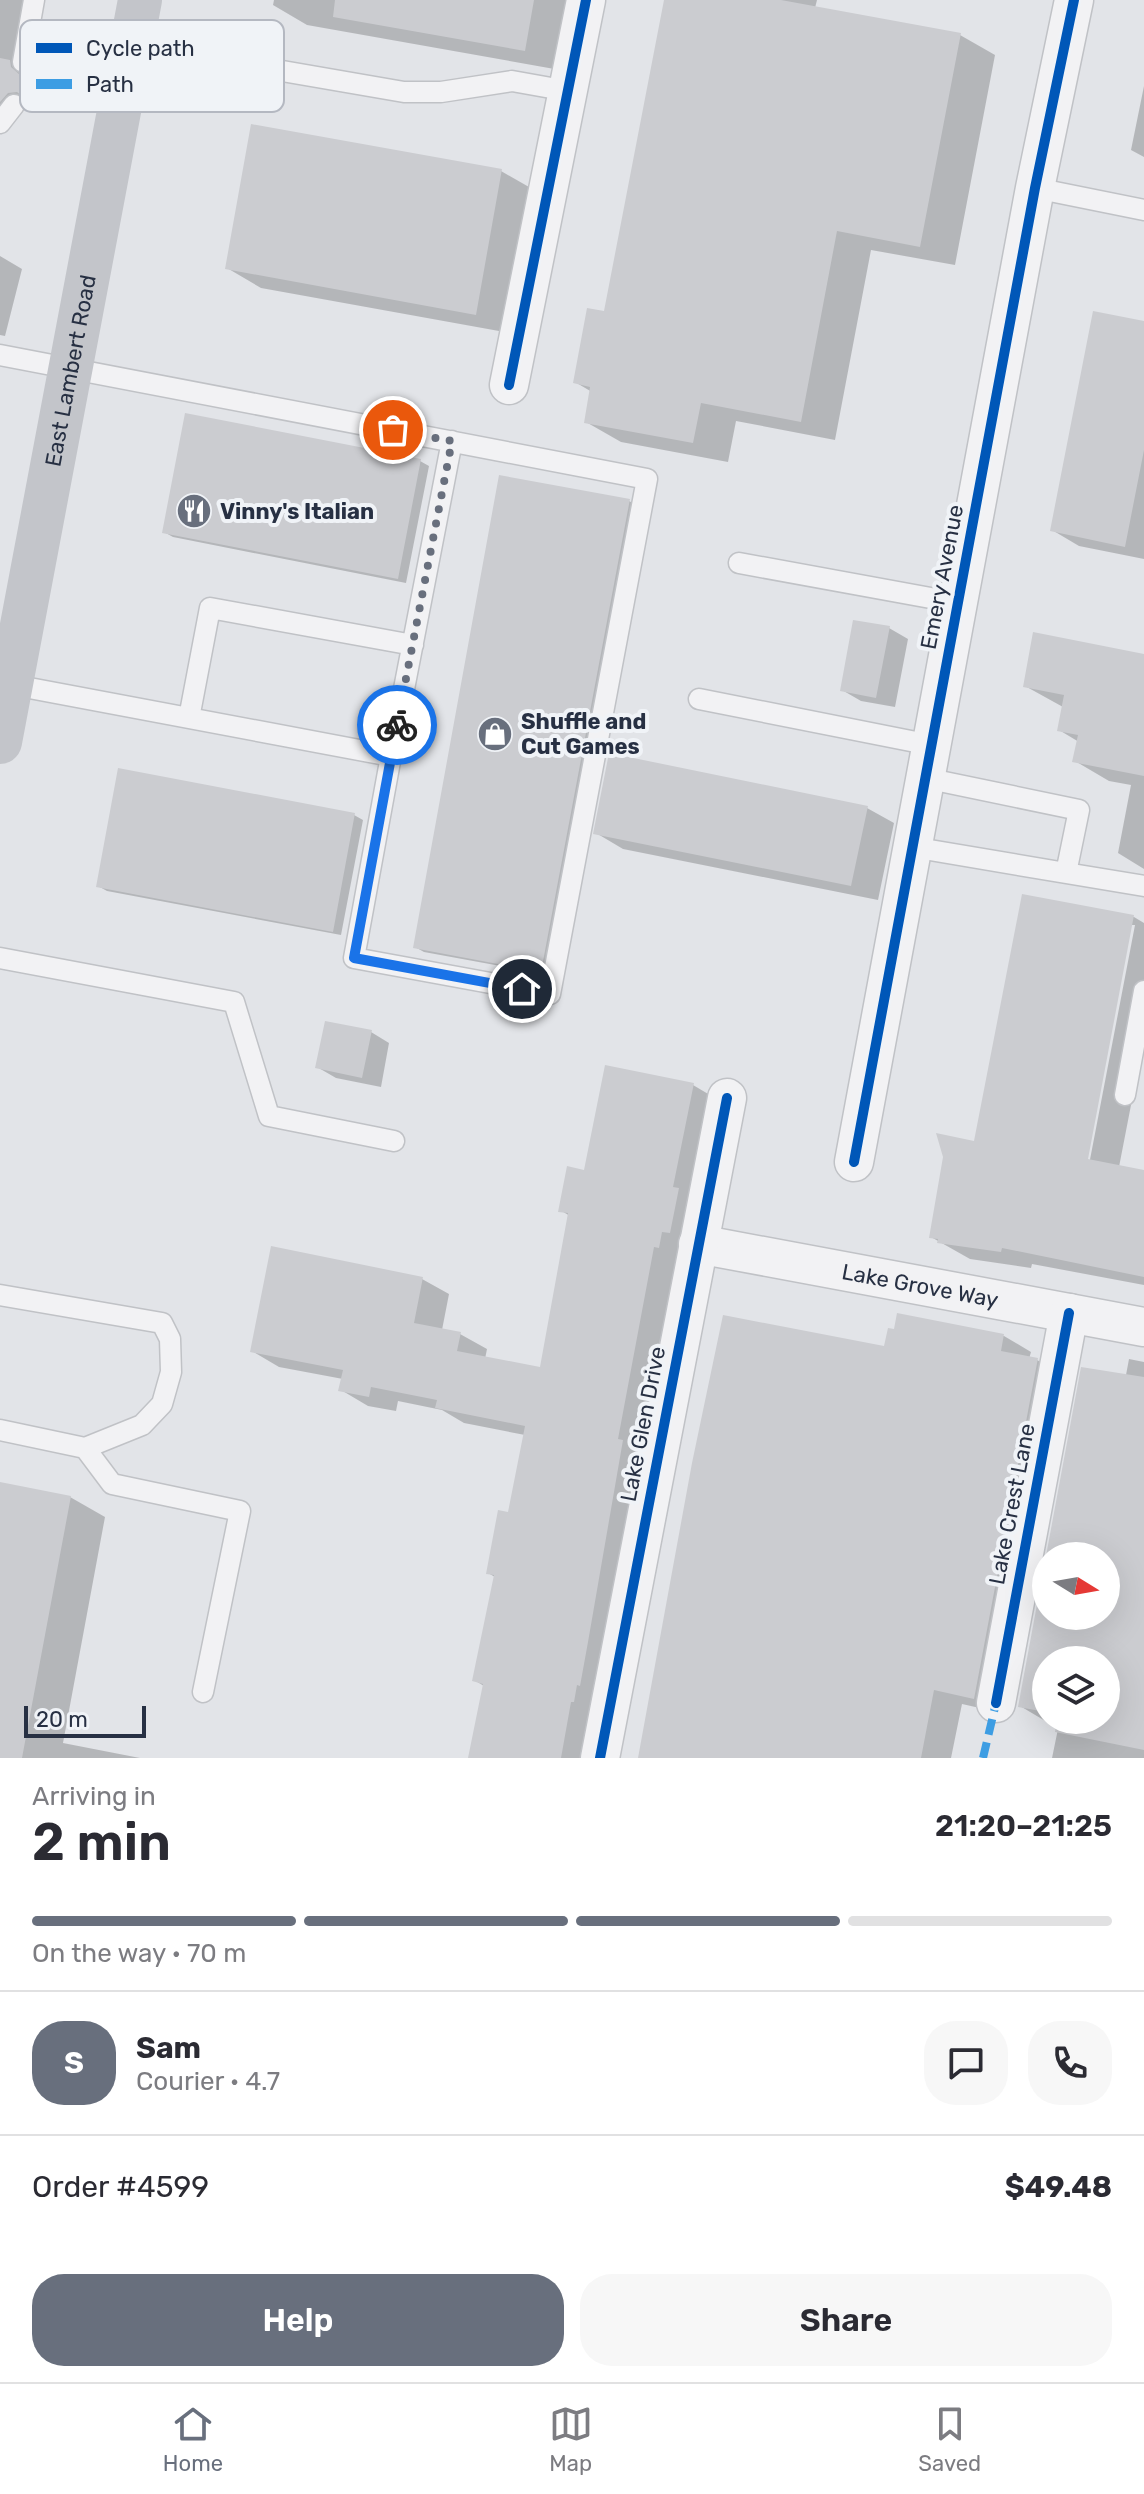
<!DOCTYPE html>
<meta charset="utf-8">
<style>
:root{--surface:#fff;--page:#f7f7f7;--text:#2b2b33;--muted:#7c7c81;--line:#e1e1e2;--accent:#686f7d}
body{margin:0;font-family:Rubik,sans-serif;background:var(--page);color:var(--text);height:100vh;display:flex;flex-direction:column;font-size:30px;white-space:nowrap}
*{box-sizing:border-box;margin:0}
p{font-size:26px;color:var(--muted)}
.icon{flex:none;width:44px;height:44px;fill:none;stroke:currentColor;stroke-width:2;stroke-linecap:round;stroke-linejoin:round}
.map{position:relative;height:1758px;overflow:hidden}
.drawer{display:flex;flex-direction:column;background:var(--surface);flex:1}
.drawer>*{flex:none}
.needle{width:52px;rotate:101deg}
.buttons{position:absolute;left:1032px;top:1542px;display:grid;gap:16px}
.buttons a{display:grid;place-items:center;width:88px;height:88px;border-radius:50%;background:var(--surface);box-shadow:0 8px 32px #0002;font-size:40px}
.scale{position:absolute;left:24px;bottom:20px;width:122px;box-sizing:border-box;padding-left:8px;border:4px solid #273043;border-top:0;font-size:22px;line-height:28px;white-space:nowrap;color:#273043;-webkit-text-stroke:6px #f0f3f7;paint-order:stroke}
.pin{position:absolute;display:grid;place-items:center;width:68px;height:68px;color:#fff;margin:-34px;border:4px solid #fff;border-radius:50%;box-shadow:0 2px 8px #0007}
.courier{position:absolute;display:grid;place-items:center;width:80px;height:80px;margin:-40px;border:6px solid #1a73e8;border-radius:50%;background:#fff;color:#222;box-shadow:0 2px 10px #0007}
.head em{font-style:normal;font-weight:600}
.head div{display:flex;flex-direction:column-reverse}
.head{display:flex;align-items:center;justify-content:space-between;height:136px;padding:0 32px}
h1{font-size:52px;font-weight:600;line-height:60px}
.bar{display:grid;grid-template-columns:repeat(4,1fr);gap:12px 8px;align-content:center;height:96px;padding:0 32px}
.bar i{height:10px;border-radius:6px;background:var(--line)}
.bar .active{background:var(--accent)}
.bar p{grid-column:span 4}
.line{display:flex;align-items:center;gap:20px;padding:0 32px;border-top:2px solid var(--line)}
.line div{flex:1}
.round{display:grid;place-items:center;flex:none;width:84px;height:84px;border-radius:32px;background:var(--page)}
.primary-button{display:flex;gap:16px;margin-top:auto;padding:16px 32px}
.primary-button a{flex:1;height:92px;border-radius:32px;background:var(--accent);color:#fff;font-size:32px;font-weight:600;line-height:92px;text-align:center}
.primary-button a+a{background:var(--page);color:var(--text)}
.menu{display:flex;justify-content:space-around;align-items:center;height:112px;border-top:2px solid var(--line);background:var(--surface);font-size:22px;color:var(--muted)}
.menu a{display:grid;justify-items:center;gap:4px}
.menu .active{color:var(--accent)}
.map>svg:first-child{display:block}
.shadow{fill:#0003;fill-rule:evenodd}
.building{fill:#cbccd0;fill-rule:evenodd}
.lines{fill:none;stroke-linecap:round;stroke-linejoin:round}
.service-casing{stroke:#c0c2c6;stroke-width:23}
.minor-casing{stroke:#c0c2c6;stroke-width:41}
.service{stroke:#f2f2f4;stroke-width:20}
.minor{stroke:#f2f2f4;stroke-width:38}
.secondary{stroke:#c3c5ca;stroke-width:44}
.quiet{stroke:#3d9de3;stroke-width:8;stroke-dasharray:16 8;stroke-linecap:butt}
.cycleway-casing{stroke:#f0f3f7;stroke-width:15}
.cycleway{stroke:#0057b8;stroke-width:10}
.done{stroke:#686f7d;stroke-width:8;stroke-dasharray:0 14.4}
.route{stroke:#1a73e8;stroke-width:10}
.labels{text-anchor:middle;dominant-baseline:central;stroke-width:8;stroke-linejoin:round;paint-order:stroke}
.street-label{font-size:22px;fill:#273043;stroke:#f0f3f7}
.poi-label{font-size:22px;font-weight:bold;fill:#273043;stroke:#f0f3f7;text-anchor:start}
.key{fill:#f0f3f7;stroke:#b4b8c1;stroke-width:2}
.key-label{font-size:22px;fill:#273043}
</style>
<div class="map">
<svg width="1144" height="1758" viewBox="0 0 1144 1758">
<rect width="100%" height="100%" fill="#e2e4e8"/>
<path class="shadow" d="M 0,0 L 32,0 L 19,72 L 22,77 L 34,73 L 37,67 L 44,71 L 36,110 L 29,106 L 25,96 L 18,97 L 9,106 L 0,105 Z
M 274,0 L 572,0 L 560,70 L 307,25 L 273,5 Z
M 666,0 L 817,0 L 815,8 L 960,35 L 995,55 L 955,265 L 871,250 L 835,440 L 736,421 L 728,462 L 621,442 L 586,422 L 592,392 L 575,382 L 606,314 Z
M 1144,86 L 1144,157 L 1131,150 Z
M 501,171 L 536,191 L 510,333 L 261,288 L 227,268 Z
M 0,256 L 22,269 L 5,336 L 0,335 Z
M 1144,323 L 1144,559 L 1079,546 L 1052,530 Z
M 420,461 L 429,466 L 406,583 L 173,537 L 164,532 Z
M 629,501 L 638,506 L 550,975 L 424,952 L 415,947 Z
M 889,628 L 908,639 L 895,707 L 861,701 L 842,690 Z
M 1144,656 L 1144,869 L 1118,853 L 1131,785 L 1109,781 L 1075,761 L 1079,742 L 1059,730 L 1063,707 L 1025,686 Z
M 867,808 L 894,823 L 878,900 L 623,849 L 596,833 Z
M 354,815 L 363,820 L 341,935 L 107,891 L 98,886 Z
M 1024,896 L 1134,917 L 1144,923 L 1144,1038 L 1119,1167 L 1144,1172 L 1144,1285 L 1032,1264 L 1031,1268 L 970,1259 L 931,1237 L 976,1143 ZM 1130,925 L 1135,925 L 1088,1170 L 1084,1169 Z
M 371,1032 L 389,1043 L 381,1087 L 336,1078 L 317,1067 Z
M 693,1085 L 720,1101 L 590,1758 L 470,1758 L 484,1686 L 474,1680 L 495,1577 L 488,1573 L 509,1514 L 525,1435 L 464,1423 L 442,1410 L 398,1401 L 396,1411 L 368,1406 L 341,1390 L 343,1379 L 279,1367 L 252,1351 L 422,1279 L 449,1294 L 442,1330 L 460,1334 L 487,1349 L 485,1359 L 541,1369 L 570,1216 L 560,1210 L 585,1172 Z
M 1004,1336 L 1031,1352 L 1029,1359 L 1037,1360 L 1065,1376 L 1002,1713 L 962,1704 L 951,1758 L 640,1758 L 886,1349 Z
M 1129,1359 L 1144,1362 L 1144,1758 L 1052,1758 L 1059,1724 L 1047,1722 L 1020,1706 L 1046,1566 L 1046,1616 L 1106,1616 L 1106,1556 L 1048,1556 L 1126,1375 ZM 1046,1660 L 1106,1660 L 1106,1720 L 1046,1720 Z
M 0,1484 L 70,1497 L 105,1517 L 63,1743 L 140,1758 L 0,1758 Z"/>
<path class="building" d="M 335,0 L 534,0 L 525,51 L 333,17 Z
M 664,0 L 781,0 L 961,33 L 920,247 L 837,231 L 801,422 L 701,403 L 693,443 L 584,423 L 590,387 L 573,383 L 587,308 L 604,311 Z
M 0,58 L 10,60 L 11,67 L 20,75 L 28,74 L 36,65 L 28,108 L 26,99 L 17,92 L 8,93 L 0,102 Z
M 251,124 L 502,169 L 476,315 L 225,269 Z
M 1093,311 L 1144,321 L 1144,450 L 1125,547 L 1050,531 Z
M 185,413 L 421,459 L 398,579 L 162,533 Z
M 499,475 L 630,499 L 541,972 L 413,948 Z
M 853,620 L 890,626 L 876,698 L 840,691 Z
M 1033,632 L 1144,654 L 1144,776 L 1072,762 L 1078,735 L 1057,731 L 1064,695 L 1023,687 Z
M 609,753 L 868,806 L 851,886 L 593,834 Z
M 118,768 L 355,813 L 333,932 L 96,887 Z
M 1022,894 L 1134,915 L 1088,1159 L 1144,1170 L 1144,1277 L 1002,1248 L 1001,1252 L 937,1243 L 938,1239 L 929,1238 L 943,1157 L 936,1133 L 974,1141 Z
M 325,1021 L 372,1030 L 362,1078 L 315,1068 Z
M 605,1065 L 694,1083 L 673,1187 L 679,1188 L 670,1233 L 662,1232 L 659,1248 L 654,1247 L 618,1439 L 623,1440 L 588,1642 L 580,1686 L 577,1685 L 574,1702 L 571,1702 L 561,1758 L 468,1758 L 483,1684 L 472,1681 L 494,1575 L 486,1574 L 498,1510 L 508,1512 L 525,1426 L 435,1408 L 437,1400 L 371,1387 L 369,1397 L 338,1391 L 343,1370 L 250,1352 L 271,1246 L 423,1277 L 414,1323 L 461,1332 L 457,1351 L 540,1367 L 568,1213 L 558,1212 L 567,1166 L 584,1170 Z
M 897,1313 L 1004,1334 L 1001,1351 L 1038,1358 L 974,1699 L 934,1690 L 921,1758 L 638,1758 L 692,1463 L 723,1315 L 884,1346 L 888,1328 L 894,1329 Z
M 1081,1367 L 1144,1377 L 1144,1750 L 1055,1732 L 1057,1720 L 1106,1720 L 1106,1660 L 1046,1660 L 1046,1712 L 1018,1707 ZM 1046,1556 L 1106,1556 L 1106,1616 L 1046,1616 Z
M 0,1482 L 71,1496 L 22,1758 L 0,1758 Z"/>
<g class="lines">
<g class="service-casing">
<path id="service" d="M 131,45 L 404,92 L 441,92 L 512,81 L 568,91
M 23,62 L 34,0
M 0,123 L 14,105
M 1035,188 L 1144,210
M 0,355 L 647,479 L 550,994 L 354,958 L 391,756 L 8,684
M 739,563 L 958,603
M 699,699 L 931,745
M 189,718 L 210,608 L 413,645
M 391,756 L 452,441
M 912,847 L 1066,873 L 1079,810 L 925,778
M 1066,873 L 1144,886
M 0,958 L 234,1002 L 269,1116 L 394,1141
M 1125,1095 L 1144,991
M 0,1295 L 162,1323 L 170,1339 L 171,1372 L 162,1404 L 142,1425 L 85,1448 L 0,1430
M 85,1448 L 112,1484 L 240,1511 L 203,1692"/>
</g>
<g class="minor-casing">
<g id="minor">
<path d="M 509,385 L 586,0"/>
<path d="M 854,1162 L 1035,188 L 1074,0"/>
<path id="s1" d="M 698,1244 L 1144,1327"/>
<path d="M 996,1703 L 1069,1313"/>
<path d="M 600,1758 L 727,1098"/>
</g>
</g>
<use href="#service" class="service"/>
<use href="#minor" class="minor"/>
<path class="secondary" id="s2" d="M 0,742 L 140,0"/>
<path class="quiet" d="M 983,1758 L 996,1703"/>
<g class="cycleway-casing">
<path id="cycleway" d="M 509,385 L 586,0
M 854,1162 L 1035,188 L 1074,0
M 996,1703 L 1069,1313
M 600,1758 L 727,1098"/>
</g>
<use href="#cycleway" class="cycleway"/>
</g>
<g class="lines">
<path class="done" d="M 393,430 L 452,441 L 397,725"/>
<path class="route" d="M 397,725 L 354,958 L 522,989"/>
</g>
<defs>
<g id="restaurant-disc" transform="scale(1.8)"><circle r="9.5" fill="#686f7d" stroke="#f0f3f7"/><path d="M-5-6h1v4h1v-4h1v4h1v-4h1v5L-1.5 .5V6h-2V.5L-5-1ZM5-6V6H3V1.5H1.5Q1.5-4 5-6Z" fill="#fff"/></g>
<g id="shop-disc" transform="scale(1.8)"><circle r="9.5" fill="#686f7d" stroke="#f0f3f7"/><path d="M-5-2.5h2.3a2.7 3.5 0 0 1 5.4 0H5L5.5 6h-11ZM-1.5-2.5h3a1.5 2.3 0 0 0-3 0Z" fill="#fff"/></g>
</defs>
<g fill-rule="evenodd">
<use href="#restaurant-disc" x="194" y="511"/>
<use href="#shop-disc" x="495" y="734"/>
</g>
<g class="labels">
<g class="street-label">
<text stroke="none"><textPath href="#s2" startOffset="378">East Lambert Road</textPath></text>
<text transform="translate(942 577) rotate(-79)">Emery Avenue</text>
<text stroke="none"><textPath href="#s1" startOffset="226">Lake Grove Way</textPath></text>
<text transform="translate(643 1424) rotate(-79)">Lake Glen Drive</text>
<text transform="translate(1012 1504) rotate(-79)">Lake Crest Lane</text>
</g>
<g class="poi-label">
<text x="220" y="511">Vinny's Italian</text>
<text x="521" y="721">Shuffle and<tspan x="521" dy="25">Cut Games</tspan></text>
</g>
</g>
<rect x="20" y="20" width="264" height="92" rx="12" class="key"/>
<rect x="36" y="43" width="36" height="10" fill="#0057b8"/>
<rect x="36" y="79" width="36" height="10" fill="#3d9de3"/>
<g class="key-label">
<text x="86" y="56">Cycle path</text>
<text x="86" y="92">Path</text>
</g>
</svg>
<div class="buttons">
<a><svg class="needle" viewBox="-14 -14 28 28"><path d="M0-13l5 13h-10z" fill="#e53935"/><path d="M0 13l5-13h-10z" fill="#7c7c81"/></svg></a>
<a><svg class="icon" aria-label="layers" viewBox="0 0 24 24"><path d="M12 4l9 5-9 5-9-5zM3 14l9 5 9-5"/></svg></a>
</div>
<div class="scale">20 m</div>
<div class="pin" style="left:393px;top:430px;background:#ea580c"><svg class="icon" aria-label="bag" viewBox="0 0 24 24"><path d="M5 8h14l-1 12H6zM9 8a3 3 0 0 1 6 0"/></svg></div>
<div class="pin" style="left:522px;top:989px;background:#1f2937"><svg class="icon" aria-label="home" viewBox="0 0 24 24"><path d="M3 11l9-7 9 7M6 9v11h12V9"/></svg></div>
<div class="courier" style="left:397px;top:725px"><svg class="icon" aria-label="bike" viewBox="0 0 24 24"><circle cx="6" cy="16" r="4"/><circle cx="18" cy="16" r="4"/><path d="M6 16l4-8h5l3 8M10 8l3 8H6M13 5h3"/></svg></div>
</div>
<section class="drawer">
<div class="head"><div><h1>2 min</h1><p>Arriving in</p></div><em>21:20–21:25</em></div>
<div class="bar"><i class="active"></i><i class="active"></i><i class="active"></i><i></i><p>On the way · 70 m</p></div>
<div class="line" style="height:144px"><b class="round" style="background:var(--accent);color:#fff">S</b><div><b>Sam</b><p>Courier · 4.7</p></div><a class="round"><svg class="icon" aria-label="chat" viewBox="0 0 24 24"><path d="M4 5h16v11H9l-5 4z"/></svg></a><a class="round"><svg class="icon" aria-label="phone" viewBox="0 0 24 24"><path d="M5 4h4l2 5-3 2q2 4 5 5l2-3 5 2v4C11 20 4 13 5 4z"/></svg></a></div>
<div class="line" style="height:104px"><div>Order #4599</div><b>$49.48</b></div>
<div class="primary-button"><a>Help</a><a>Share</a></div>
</section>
<nav class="menu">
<a class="active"><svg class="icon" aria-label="home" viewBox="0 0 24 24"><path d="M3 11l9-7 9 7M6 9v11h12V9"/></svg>Home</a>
<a><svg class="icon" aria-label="map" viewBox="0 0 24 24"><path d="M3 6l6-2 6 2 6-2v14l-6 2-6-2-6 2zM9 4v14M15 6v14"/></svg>Map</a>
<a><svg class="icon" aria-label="saved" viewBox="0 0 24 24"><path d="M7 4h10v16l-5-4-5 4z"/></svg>Saved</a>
</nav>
